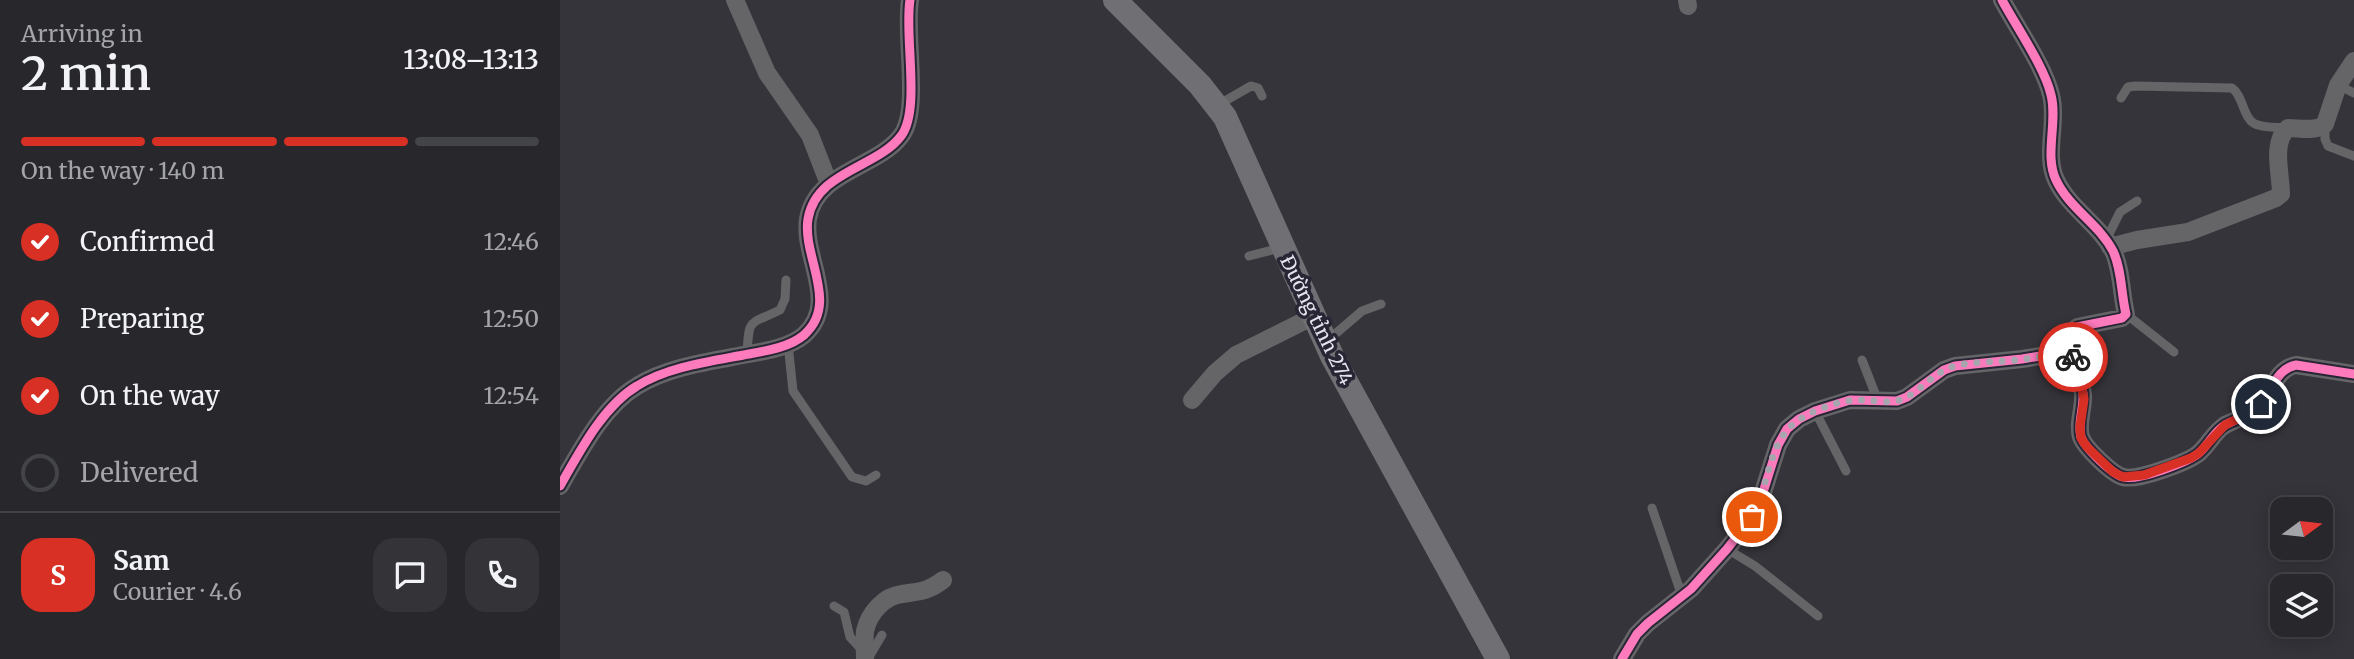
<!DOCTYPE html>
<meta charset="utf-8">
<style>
:root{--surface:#27272c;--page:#333338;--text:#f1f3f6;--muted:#a4a5a9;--line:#434448;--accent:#d93025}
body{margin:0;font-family:Merriweather,serif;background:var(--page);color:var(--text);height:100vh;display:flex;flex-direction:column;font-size:26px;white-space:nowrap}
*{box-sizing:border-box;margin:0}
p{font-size:23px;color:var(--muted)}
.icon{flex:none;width:38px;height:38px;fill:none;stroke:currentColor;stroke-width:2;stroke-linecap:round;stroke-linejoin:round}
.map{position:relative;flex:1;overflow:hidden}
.side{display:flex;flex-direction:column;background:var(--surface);width:560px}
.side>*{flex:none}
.needle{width:46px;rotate:75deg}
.tools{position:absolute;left:1710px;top:497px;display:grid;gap:14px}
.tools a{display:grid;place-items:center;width:63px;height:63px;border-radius:14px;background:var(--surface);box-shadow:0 4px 18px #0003,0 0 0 2px var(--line);font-size:35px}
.pin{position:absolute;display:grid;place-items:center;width:60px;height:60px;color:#fff;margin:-30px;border:4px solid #fff;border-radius:50%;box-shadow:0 2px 7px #0007}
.courier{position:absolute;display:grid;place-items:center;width:70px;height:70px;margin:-35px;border:5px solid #d93025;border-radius:50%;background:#fff;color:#222;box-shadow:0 2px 9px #0007}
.summary em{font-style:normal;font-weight:600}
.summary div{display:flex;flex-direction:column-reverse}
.summary{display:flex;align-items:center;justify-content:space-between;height:119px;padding:0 21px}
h1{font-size:46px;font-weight:600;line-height:52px}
.bar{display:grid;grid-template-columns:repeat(4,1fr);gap:10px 7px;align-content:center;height:84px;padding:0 21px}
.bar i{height:9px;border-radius:5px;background:var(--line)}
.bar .on{background:var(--accent)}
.bar p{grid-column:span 4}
.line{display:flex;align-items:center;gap:18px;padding:0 21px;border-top:2px solid var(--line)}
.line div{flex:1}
.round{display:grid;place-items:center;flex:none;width:74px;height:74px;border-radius:21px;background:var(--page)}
ol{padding:0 21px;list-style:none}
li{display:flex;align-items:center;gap:21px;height:77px}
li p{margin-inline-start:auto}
li .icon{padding:7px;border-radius:50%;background:var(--accent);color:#fff;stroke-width:4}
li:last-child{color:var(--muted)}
li i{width:38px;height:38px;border:4px solid var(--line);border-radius:50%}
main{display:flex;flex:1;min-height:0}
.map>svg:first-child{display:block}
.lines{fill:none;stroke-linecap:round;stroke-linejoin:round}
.lane{stroke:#656568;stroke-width:9}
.street{stroke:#656568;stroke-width:18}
.secondary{stroke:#707074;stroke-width:24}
.cycleway-casing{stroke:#282634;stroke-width:13}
.cycleway{stroke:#fd7abc;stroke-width:9}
.done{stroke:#a7a6af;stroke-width:7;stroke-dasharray:0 12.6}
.route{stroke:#d93025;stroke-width:9}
.labels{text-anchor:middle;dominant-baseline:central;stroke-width:7;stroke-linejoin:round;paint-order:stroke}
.street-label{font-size:19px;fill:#e5e4ee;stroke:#282634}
</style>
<main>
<section class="side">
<div class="summary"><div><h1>2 min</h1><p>Arriving in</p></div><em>13:08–13:13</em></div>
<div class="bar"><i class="on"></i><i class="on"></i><i class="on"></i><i></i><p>On the way · 140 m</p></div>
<ol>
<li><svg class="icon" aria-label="check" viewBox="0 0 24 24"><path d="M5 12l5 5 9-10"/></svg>Confirmed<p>12:46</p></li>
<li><svg class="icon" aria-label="check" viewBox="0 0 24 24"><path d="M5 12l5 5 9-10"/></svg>Preparing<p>12:50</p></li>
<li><svg class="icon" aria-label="check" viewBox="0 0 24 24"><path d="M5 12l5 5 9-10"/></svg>On the way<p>12:54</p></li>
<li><i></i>Delivered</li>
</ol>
<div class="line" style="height:126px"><b class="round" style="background:var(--accent);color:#fff">S</b><div><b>Sam</b><p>Courier · 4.6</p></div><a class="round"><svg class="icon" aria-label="chat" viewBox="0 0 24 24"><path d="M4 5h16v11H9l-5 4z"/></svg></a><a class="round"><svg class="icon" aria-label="phone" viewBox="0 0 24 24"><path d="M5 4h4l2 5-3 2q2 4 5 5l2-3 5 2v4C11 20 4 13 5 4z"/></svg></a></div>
</section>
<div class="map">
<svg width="1794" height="659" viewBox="0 0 1794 659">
<rect width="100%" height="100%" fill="#34343a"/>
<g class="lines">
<path class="lane" d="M 1778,85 L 1794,93
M 1561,98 L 1568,87 L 1575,86 L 1672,88 C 1684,96 1683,122 1698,125 C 1707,128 1718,127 1728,128
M 658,105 L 691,86 L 698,88 L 702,96
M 1765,124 L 1765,139 L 1768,146 L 1794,156
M 1546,240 L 1560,212 L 1577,201
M 689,256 L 720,248
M 1566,314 L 1614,352
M 767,341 L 802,311 L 821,304
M 228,344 L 233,391 L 292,477 L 306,481 L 316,475
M 187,354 C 189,317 189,325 220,310 L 225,299 L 226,280
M 1302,360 L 1318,401
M 1255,411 L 1286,471
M 1092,508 L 1122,596
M 1167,549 L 1195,566 L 1258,616
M 274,606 L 284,612 L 290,637 L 302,650
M 309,657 L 322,635"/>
<path class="street" d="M 175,0 L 207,73 L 250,135 L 269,184
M 1127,0 L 1128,6
M 1442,0 C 1456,26 1485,68 1491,95 C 1498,122 1484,155 1496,180 C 1509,208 1539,224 1553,251 C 1562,270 1561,294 1566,314 L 1562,318 L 1517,327 C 1503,349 1521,372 1523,394 C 1524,409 1517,423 1521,437 C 1525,448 1552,474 1563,477 C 1578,481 1628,462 1639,453 C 1649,444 1654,432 1665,425 C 1676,419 1689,416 1698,407 C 1712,393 1715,369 1736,365 L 1794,374
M 1550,247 L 1577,240 L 1628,232 L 1716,198 L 1721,194 C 1721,174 1711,142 1728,128 C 1740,128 1756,132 1765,124 L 1778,85 L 1794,61
M 632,400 L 655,373 L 676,355 L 754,316
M 0,486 C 19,453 43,406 77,386 C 106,368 145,362 178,356 C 198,352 228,349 244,335 C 280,303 242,257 248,219 C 256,171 317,168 341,136 C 361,110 344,35 350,0
M 305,659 C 305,650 304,640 305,631 C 309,613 324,596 342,594 C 360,591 367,592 383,580
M 1062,659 L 1077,634 L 1088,623 L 1131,589 L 1167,549 L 1192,517 L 1199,505 L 1218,445 L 1227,429 L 1239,419 L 1255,411 L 1290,400 L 1337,401 L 1347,397 L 1384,370 L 1395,366 L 1462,359 L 1511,351"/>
<path class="secondary" d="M 555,0 L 640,85 L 665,117 L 772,356 L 938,659"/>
<g class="cycleway-casing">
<path id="cycleway" d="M 1442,0 C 1456,26 1485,68 1491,95 C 1498,122 1484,155 1496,180 C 1509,208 1539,224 1553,251 C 1562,270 1561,294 1566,314 L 1562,318 L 1517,327 C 1503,349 1521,372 1523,394 C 1524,409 1517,423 1521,437 C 1525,448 1552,474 1563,477 C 1578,481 1628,462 1639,453 C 1649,444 1654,432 1665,425 C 1676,419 1689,416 1698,407 C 1712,393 1715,369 1736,365 L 1794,374
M 0,486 C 19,453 43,406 77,386 C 106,368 145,362 178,356 C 198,352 228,349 244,335 C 280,303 242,257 248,219 C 256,171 317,168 341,136 C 361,110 344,35 350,0
M 1062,659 L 1077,634 L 1088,623 L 1131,589 L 1167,549 L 1192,517 L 1199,505 L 1218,445 L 1227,429 L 1239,419 L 1255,411 L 1290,400 L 1337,401 L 1347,397 L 1384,370 L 1395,366 L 1462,359 L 1511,351"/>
</g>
<use href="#cycleway" class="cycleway"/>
</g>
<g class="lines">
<path class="done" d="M 1192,517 C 1207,491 1208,450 1229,428 C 1244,412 1281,399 1302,400 C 1314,400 1328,404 1340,400 C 1360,393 1373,372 1394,366 C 1411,362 1430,362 1447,361 C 1469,359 1490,355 1511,351 L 1513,357"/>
<path class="route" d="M 1513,357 L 1522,389 L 1524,399 L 1520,427 L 1521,438 L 1527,447 L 1553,472 L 1563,477 L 1584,475 L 1631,458 L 1639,453 L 1665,425 L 1693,411 L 1701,404"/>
</g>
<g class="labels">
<g class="street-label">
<text transform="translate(757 320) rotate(64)">Đường tỉnh 274</text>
</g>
</g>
</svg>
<div class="tools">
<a><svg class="needle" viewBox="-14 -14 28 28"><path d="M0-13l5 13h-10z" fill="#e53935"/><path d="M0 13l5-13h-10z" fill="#a4a5a9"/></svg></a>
<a><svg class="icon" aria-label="layers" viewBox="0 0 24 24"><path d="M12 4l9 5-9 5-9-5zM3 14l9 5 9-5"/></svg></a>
</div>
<div class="pin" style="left:1192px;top:517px;background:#ea580c"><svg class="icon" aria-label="bag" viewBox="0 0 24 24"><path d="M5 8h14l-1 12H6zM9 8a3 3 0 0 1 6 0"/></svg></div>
<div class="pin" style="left:1701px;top:404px;background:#1f2937"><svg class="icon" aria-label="home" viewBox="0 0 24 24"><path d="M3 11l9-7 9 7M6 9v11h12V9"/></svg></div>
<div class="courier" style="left:1513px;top:357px"><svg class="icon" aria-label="bike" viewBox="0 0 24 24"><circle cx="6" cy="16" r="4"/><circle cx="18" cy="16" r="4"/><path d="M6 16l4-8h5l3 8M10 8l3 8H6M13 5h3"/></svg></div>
</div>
</main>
